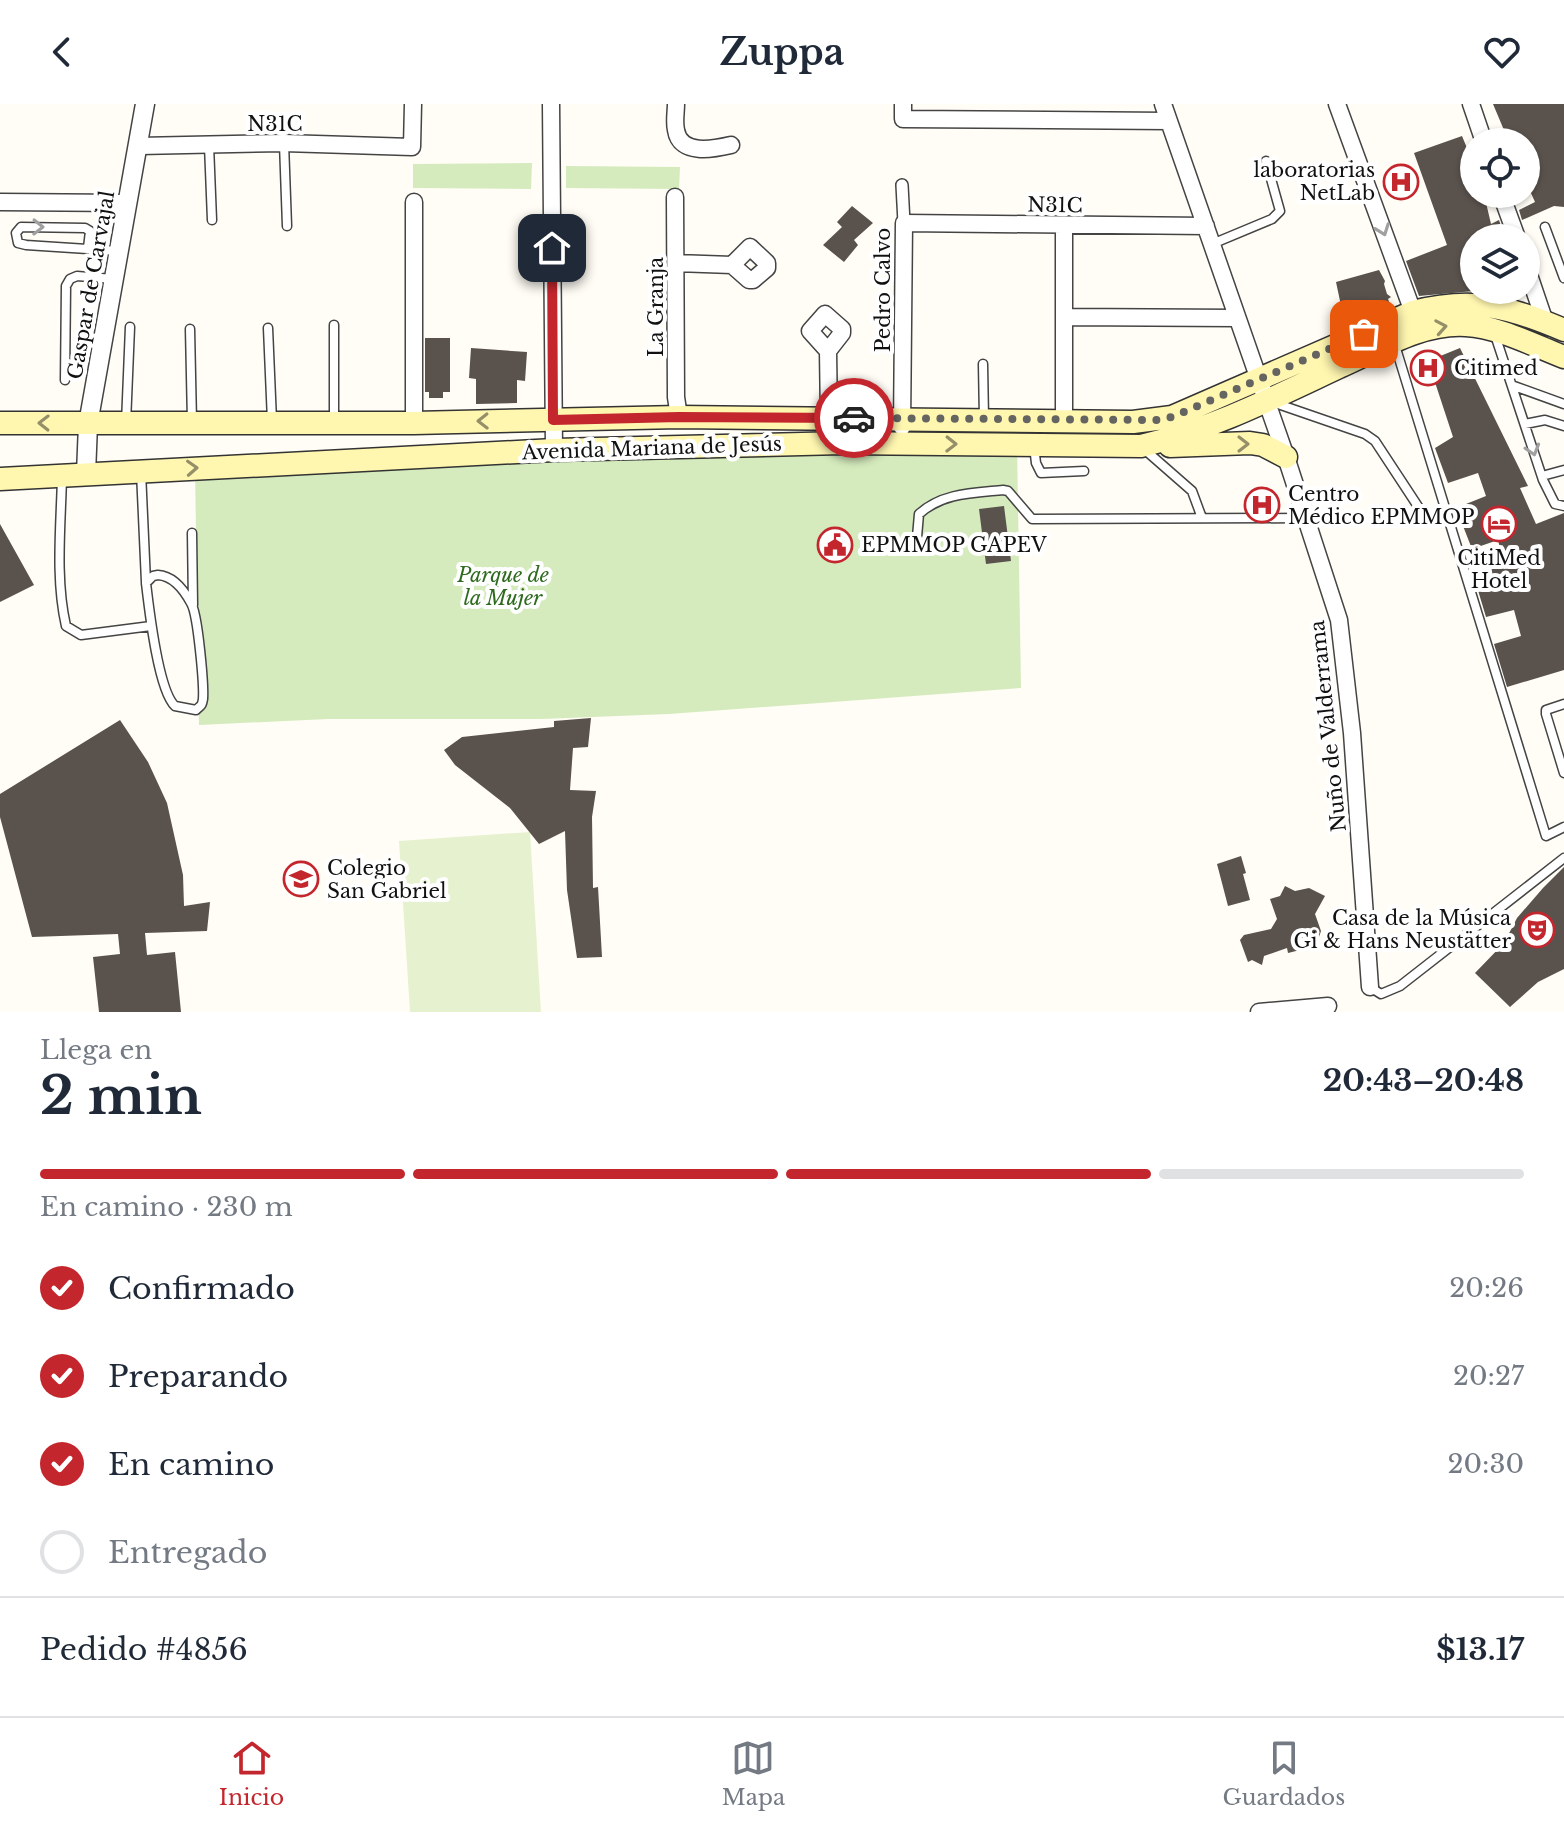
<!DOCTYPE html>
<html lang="es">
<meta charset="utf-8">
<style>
:root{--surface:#fff;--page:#f6f6f7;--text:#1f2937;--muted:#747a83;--line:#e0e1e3;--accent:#c4262e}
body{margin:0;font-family:"Libre Baskerville",serif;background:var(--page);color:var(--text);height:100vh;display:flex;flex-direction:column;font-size:30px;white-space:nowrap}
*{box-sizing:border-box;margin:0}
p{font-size:26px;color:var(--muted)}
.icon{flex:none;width:44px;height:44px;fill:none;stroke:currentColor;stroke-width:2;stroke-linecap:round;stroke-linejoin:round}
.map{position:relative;height:908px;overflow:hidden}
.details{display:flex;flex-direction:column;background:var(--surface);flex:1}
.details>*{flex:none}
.buttons{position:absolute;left:1460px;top:24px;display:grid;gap:16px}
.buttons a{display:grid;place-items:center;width:80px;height:80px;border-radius:50%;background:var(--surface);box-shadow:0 2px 6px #0004;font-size:40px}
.pin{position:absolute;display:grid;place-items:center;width:68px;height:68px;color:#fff;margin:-34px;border-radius:16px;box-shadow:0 4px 12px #0006}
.courier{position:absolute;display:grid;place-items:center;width:80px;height:80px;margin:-40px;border:6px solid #c4262e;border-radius:50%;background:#fff;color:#222;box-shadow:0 2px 10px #0007}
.headline em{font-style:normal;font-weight:700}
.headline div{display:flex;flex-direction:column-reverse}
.headline{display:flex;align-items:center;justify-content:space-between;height:136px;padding:0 40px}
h1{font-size:52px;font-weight:700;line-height:60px}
.bar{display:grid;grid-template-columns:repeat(4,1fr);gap:12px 8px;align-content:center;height:96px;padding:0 40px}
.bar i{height:10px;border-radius:6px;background:var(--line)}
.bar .active{background:var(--accent)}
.bar p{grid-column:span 4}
.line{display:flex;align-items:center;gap:20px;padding:0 40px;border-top:2px solid var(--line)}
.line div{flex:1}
ol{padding:0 40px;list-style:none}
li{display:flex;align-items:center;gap:24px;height:88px}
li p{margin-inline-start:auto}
li .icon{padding:8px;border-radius:50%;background:var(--accent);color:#fff;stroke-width:4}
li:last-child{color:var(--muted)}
li i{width:44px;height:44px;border:4px solid var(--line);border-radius:50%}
header{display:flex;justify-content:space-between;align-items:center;height:104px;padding:0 40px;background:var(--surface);font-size:36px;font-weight:700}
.tab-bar{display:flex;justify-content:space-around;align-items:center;height:112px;border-top:2px solid var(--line);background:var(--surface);font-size:22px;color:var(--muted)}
.tab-bar a{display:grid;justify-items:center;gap:4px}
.tab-bar .active{color:var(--accent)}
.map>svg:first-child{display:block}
.green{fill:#d5ebbd}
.pitch{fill:#e6f2cf}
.building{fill:#5a524d}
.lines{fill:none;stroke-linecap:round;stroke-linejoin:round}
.service-casing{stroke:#444;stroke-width:11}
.pedestrian-casing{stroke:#444;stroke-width:14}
.minor-casing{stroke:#444;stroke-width:19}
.tertiary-casing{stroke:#444;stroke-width:21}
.secondary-casing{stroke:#333;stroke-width:25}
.service{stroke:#fff;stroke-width:8}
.pedestrian{stroke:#fff;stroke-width:11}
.minor{stroke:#fff;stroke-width:16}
.tertiary{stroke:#fff;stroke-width:18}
.secondary{stroke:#fff6b0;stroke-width:22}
.oneway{stroke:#a0a0a0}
.oneway2{stroke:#948f68}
.done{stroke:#646461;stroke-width:8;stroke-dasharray:0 14.4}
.route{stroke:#c4262e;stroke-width:10}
.labels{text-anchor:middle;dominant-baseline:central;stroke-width:8;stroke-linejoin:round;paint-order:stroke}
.street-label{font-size:20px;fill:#111;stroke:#fff}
.poi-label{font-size:20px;fill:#111;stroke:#fff;text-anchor:start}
.park-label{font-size:20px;font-style:italic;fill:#2f6b1f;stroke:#fff}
</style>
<header><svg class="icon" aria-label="back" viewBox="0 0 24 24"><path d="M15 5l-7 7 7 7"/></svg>Zuppa<svg class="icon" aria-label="heart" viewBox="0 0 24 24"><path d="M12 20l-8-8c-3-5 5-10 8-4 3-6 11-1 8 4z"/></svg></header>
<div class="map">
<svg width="1564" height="908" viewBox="0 0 1564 908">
<rect width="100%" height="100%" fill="#fffdf5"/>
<path class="green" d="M 532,59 L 531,85 L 413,84 L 413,60 Z
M 566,62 L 680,63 L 679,85 L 566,84 Z
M 1017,341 L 1021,584 L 669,610 L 542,615 L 328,615 L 199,621 L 195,364 Z"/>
<path class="pitch" d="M 530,728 L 541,908 L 410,908 L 399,737 Z"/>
<path class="building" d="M 1493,0 L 1564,0 L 1564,103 L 1554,102 L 1522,116 L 1519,106 L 1535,98 L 1526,78 L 1526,38 L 1509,38 Z
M 1462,32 L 1474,61 L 1474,90 L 1484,90 L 1491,120 L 1499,116 L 1502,125 L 1490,130 L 1491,134 L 1474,134 L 1474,187 L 1419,192 L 1406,157 L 1447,141 L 1414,49 Z
M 852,102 L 873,119 L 854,136 L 858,141 L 844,158 L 823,141 L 842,123 L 837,118 Z
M 1379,166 L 1385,177 L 1384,180 L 1387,190 L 1391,193 L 1388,195 L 1390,200 L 1378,203 L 1363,198 L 1360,210 L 1343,211 L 1336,178 Z
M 425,234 L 450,234 L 450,288 L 443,288 L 443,294 L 429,294 L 429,288 L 425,288 Z
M 471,244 L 527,248 L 525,277 L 517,276 L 517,299 L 476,300 L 476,275 L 469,274 Z
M 1460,244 L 1528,382 L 1520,384 L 1536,420 L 1564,409 L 1564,566 L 1507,583 L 1494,540 L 1521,532 L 1514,506 L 1486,513 L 1474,473 L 1504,460 L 1498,436 L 1472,445 L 1456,404 L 1486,392 L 1478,369 L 1448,379 L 1435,344 L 1453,333 L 1428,257 Z
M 1004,402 L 1011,457 L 986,460 L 979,405 Z
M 0,420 L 34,481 L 0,498 Z
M 591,614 L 588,643 L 573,644 L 570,686 L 596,687 L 592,713 L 593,784 L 598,783 L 602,853 L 577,854 L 567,786 L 565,727 L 539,740 L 510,704 L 455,661 L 444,646 L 462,633 L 554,623 L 554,617 Z
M 120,616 L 148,658 L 167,699 L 183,771 L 184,802 L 210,798 L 207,827 L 145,829 L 147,851 L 175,848 L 181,908 L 99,908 L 93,853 L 120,850 L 118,830 L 32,833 L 0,713 L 0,690 Z
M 1241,752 L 1246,769 L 1243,770 L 1250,796 L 1228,802 L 1217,760 Z
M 1564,763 L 1564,865 L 1538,878 L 1510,903 L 1475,869 L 1504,839 L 1517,814 L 1543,784 Z
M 1285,782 L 1295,787 L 1309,784 L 1325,792 L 1315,810 L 1321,827 L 1317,839 L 1308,844 L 1288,849 L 1287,844 L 1264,852 L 1262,861 L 1252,856 L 1248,858 L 1240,836 L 1244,831 L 1271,825 L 1277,815 L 1270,795 L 1280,792 Z"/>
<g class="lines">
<g class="service-casing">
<path id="service" d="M 284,39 L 287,122
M 209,41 L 212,116
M 1545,123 L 1564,174
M 1212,140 L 1272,115 L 1280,107 L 1266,57
M 88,144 L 90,127 L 85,124 L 21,123 L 16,129 L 18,139 L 26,141 L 118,147
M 334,221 L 334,317
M 268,224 L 272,317
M 190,225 L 192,318
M 1495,231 L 1543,376 L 1555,400 L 1564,402
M 1394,238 L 1546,732 L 1564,723
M 983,260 L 984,315
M 65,276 L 66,182 L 70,175 L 77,172 L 113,175
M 1514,282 L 1564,300
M 1275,299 L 1365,330 L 1375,337 L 1421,407
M 126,319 L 130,223
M 1525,320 L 1545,316 L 1564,322
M 1034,342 L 1036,359 L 1041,369 L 1084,367
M 1144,345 L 1192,387 L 1202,414
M 141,368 L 146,478
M 62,372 C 61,421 55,474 66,522 L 81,531 L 151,522
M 1542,372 L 1564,366
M 192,429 L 193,501
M 917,433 L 919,410 C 942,389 973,389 1003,386 L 1008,387 L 1032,415 L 1305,414
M 158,471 C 173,472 184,486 191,499 C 198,510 204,581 203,595 C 202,602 201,601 196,606 L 175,602 C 158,586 149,504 146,479 L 153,472 Z
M 1564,600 L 1546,606 L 1546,610 L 1564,669
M 1370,883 L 1381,890 L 1400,882 L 1564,754"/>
</g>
<g class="pedestrian-casing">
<path id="pedestrian" d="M 902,81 L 904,119"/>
</g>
<g class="minor-casing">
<path id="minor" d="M 551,0 L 554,346
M 676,0 C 676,8 674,18 676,26 C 680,52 714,45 731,41
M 903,0 L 903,15 L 1169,17
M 1163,0 L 1286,353 L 1339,516 L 1352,629 L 1370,883
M 1337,0 L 1413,208
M 1471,0 L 1484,38
M 139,42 L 284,39 L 412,43 L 413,0
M 1501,90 L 1517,134
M 675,93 L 676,293 L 679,313
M 0,98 L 127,99
M 676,159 L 732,161 L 749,176 L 753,176 L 767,164 L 767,159 L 750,143 L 732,161
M 1526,162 L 1545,218
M 1064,213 L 1237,214
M 828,247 L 810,227 L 825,210 L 842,225 L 842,229 L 828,247 L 829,314
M 1064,317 L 1064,121
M 414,319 L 414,98
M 902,323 L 904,119 L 1206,122
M 1259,908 L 1328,902"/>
</g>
<g class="tertiary-casing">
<path id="tertiary" d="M 86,370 L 88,320 L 145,0"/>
</g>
<g class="secondary-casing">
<path id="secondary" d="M 0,319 L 414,319 L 679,313 L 1133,318 L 1172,313 L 1413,208 C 1472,193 1508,202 1564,226
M 1170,342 L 1250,339 L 1263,341 L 1286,353
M 0,375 L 554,346 L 842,339 L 1141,342 C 1210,326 1275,293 1339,263 C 1378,246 1421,218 1466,221 C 1499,223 1533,241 1564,253"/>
</g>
<use href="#service" class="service"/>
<use href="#pedestrian" class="pedestrian"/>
<use href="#minor" class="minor"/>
<use href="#tertiary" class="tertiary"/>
<use href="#secondary" class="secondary"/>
</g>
<defs><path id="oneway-chevron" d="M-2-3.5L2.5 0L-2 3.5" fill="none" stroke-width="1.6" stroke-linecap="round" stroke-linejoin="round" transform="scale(2)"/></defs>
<g class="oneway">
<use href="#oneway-chevron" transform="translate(38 123) rotate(1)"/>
<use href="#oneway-chevron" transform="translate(1383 126) rotate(70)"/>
<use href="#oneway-chevron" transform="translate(1533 346) rotate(73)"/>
</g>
<g class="oneway2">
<use href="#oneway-chevron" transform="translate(1441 223) rotate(-10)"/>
<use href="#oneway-chevron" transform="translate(483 317) rotate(179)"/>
<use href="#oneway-chevron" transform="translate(44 319) rotate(-179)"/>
<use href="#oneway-chevron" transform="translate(951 340) rotate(1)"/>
<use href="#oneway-chevron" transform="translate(1243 340)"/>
<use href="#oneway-chevron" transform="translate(192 364) rotate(-3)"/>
</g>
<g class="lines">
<path class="done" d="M 854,314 L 1159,316 L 1172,313 L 1364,230"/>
<path class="route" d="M 552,144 L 553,316 L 679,313 L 854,314"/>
</g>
<defs>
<g id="hospital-ring" transform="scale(1.8)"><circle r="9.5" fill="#fff" stroke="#c4262e" stroke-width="1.5"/><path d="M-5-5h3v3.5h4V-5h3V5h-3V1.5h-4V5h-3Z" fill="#c4262e"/></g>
<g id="hotel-ring" transform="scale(1.8)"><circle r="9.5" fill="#fff" stroke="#c4262e" stroke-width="1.5"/><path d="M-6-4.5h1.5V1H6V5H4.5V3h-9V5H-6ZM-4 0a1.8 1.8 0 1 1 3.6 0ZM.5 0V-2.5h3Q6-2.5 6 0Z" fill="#c4262e"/></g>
<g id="civic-ring" transform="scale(1.8)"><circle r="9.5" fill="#fff" stroke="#c4262e" stroke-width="1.5"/><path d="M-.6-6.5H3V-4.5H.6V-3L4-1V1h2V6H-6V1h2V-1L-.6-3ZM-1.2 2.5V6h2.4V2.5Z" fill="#c4262e"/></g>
<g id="university-ring" transform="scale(1.8)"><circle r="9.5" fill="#fff" stroke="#c4262e" stroke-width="1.5"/><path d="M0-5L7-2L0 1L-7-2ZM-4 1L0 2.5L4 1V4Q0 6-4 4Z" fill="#c4262e"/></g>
<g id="theatre-ring" transform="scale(1.8)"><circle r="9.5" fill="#fff" stroke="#c4262e" stroke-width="1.5"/><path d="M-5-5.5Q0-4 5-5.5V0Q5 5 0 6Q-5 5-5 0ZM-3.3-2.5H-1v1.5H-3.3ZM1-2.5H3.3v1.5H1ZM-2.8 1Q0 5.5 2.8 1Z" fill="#c4262e"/></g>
</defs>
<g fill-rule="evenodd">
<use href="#hospital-ring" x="1401" y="78"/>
<use href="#hospital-ring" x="1428" y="264"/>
<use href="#hospital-ring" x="1262" y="401"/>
<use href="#hotel-ring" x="1499" y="420"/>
<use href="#civic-ring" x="835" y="441"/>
<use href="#university-ring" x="301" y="775"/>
<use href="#theatre-ring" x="1537" y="826"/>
</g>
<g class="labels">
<g class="street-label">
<text x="275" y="20">N31C</text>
<text transform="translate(1055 101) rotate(1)">N31C</text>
<text transform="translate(91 181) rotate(-80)">Gaspar de Carvajal</text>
<text transform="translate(883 186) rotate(-90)">Pedro Calvo</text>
<text transform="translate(656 203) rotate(-90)">La Granja</text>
<text transform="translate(652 344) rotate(-2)">Avenida Mariana de Jesús</text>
<text transform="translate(1328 622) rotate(-96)">Nuño de Valderrama</text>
</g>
<g class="poi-label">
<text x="1375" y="66" text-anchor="end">laboratorias<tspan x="1375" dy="23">NetLab</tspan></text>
<text x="1454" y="264">Citimed</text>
<text x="1288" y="390">Centro<tspan x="1288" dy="23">Médico EPMMOP</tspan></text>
<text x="861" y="441">EPMMOP GAPEV</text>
<text x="1499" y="454" text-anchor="middle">CitiMed<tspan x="1499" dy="23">Hotel</tspan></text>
<text x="327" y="764">Colegio<tspan x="327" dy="23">San Gabriel</tspan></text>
<text x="1511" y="814" text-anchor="end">Casa de la Música<tspan x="1511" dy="23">Gi &amp; Hans Neustätter</tspan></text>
</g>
<g class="park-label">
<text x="503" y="471">Parque de<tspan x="503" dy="23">la Mujer</tspan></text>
</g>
</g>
</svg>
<div class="buttons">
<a><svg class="icon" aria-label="locate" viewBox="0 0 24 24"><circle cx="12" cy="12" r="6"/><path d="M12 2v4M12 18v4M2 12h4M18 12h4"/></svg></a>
<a><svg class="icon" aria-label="layers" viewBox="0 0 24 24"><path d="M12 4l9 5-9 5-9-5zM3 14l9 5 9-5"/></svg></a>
</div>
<div class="pin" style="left:1364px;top:230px;background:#ea580c"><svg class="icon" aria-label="bag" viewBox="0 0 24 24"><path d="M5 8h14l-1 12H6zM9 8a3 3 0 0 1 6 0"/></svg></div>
<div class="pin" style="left:552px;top:144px;background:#1f2937"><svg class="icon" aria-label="home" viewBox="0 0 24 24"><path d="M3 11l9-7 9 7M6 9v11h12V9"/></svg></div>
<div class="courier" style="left:854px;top:314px"><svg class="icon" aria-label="car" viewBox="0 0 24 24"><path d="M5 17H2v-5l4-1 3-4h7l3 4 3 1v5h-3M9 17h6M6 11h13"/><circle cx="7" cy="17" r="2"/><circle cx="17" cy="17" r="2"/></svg></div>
</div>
<section class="details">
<div class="headline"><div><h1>2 min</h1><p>Llega en</p></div><em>20:43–20:48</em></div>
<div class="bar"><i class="active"></i><i class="active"></i><i class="active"></i><i></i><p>En camino · 230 m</p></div>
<ol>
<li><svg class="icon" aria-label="check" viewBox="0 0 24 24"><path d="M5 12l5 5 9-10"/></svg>Confirmado<p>20:26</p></li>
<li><svg class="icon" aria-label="check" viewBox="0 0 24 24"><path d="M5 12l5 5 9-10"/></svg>Preparando<p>20:27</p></li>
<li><svg class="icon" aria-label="check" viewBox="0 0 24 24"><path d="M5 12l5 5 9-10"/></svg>En camino<p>20:30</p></li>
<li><i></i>Entregado</li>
</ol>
<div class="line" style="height:104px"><div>Pedido #4856</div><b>$13.17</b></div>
</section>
<nav class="tab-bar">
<a class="active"><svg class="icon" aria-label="home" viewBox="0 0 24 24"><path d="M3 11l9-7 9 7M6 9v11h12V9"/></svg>Inicio</a>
<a><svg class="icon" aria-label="map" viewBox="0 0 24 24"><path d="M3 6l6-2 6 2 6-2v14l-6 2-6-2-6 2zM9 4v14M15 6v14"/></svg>Mapa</a>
<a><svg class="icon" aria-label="saved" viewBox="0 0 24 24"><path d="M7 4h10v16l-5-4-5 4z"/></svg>Guardados</a>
</nav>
